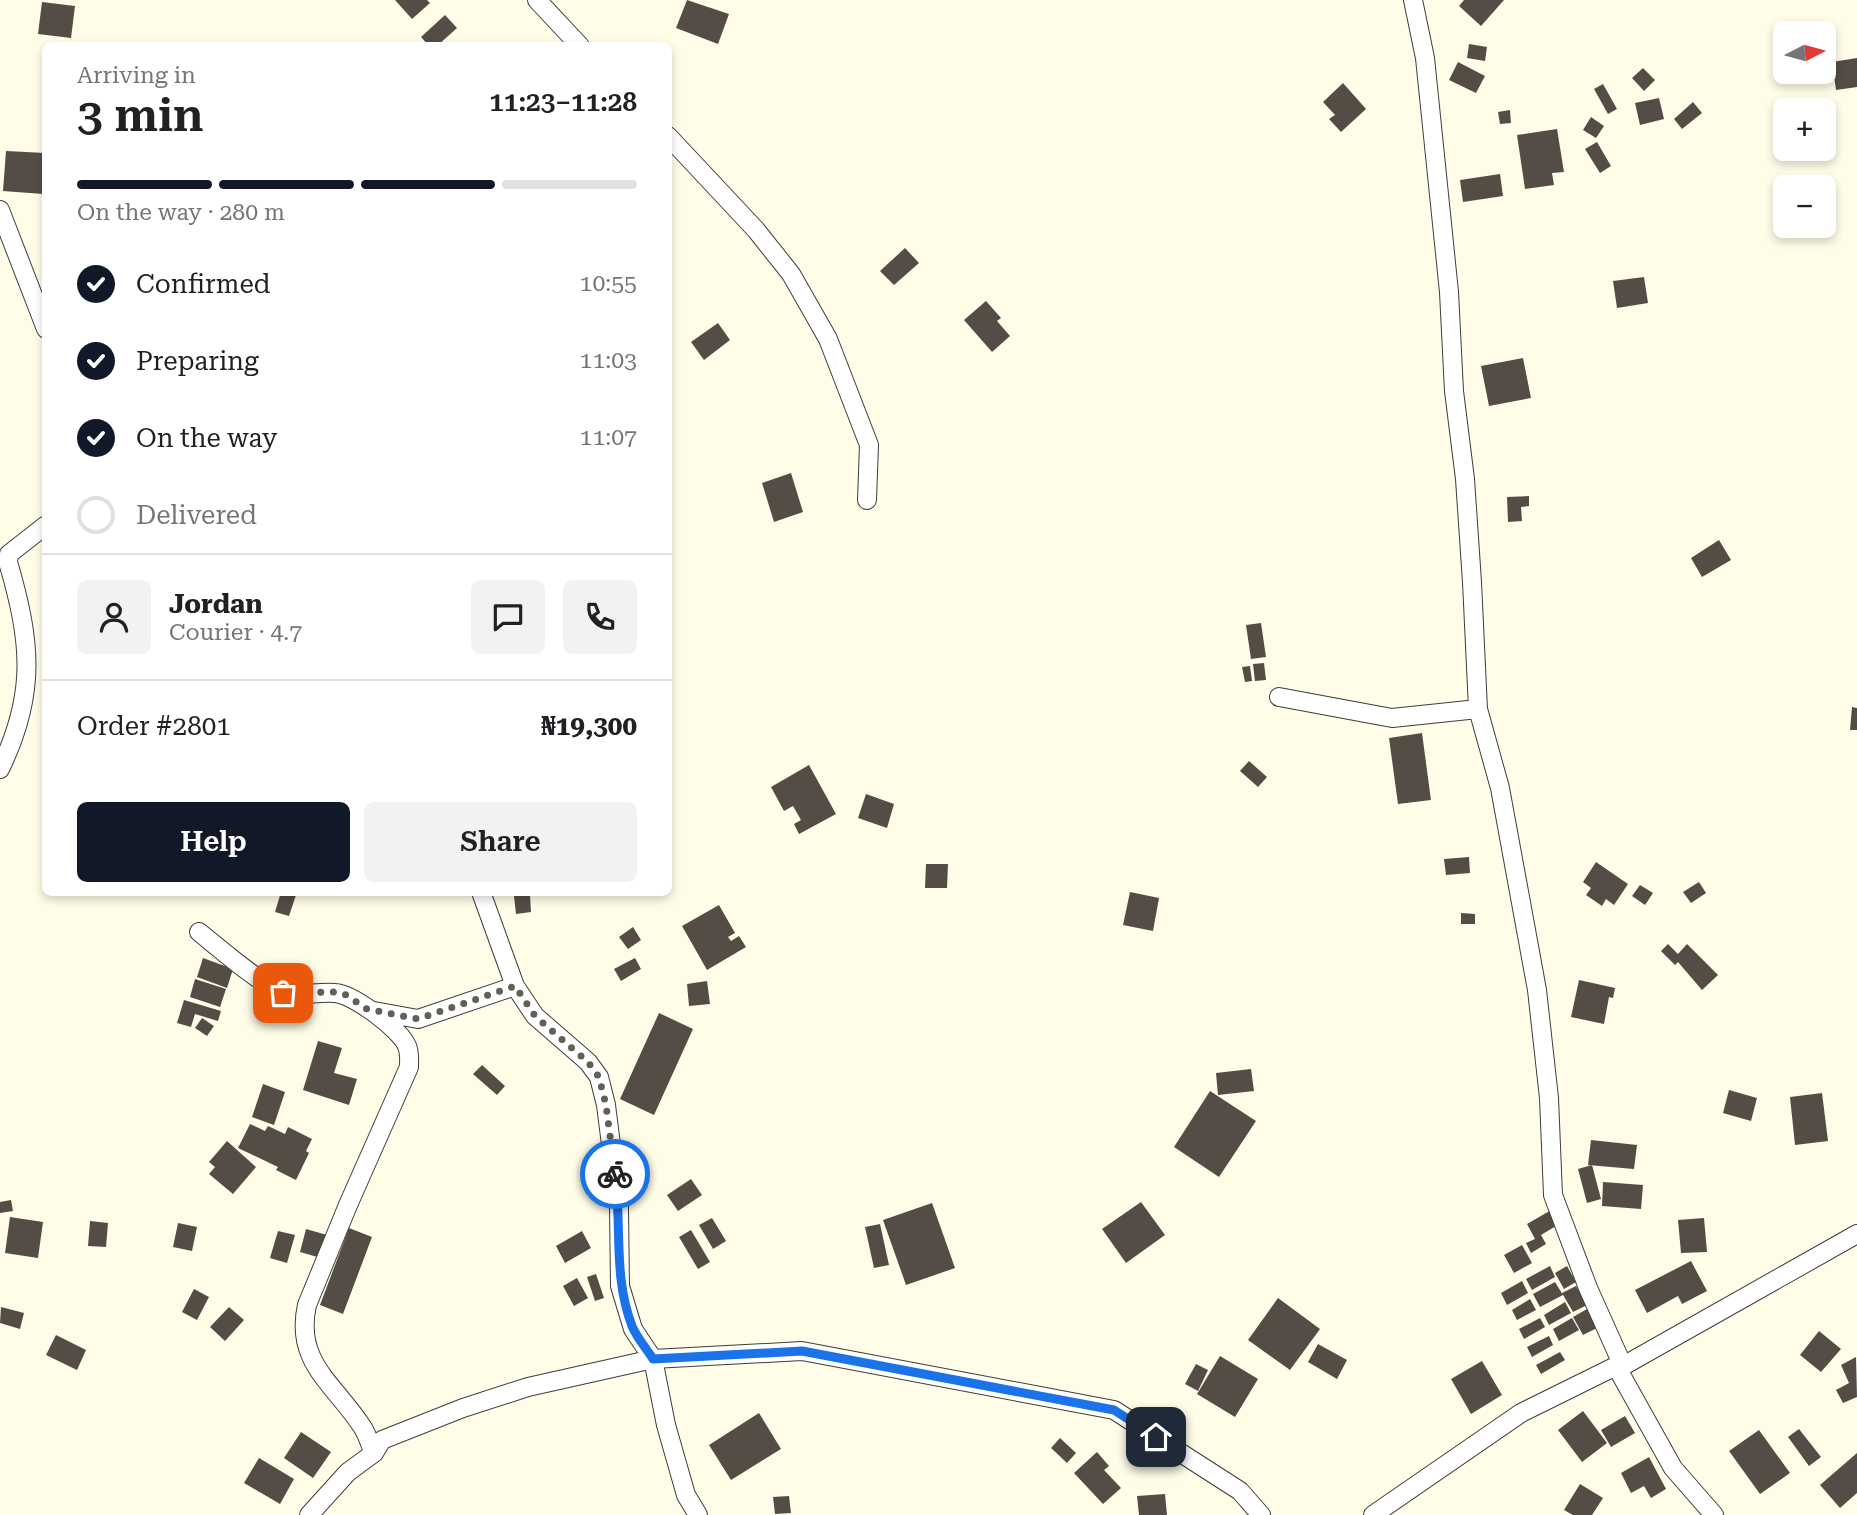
<!DOCTYPE html>
<meta charset="utf-8">
<style>
:root{--surface:#fff;--page:#f2f2f2;--text:#202124;--muted:#757577;--line:#e0e0e0;--accent:#111827}
body{margin:0;font-family:"Roboto Serif",serif;background:var(--page);color:var(--text);height:100vh;display:flex;flex-direction:column;font-size:26px;white-space:nowrap}
*{box-sizing:border-box;margin:0}
p{font-size:23px;color:var(--muted)}
.icon{flex:none;width:38px;height:38px;fill:none;stroke:currentColor;stroke-width:2;stroke-linecap:round;stroke-linejoin:round}
.map{position:relative;flex:1;overflow:hidden}
.panel{position:absolute;left:42px;top:42px;width:630px;height:854px;display:flex;flex-direction:column;background:var(--surface);border-radius:10px;box-shadow:0 4px 10px #0003}
.panel>*{flex:none}
.needle{width:46px;rotate:84deg}
.fabs{position:absolute;left:1773px;top:21px;display:grid;gap:14px}
.fabs a{display:grid;place-items:center;width:63px;height:63px;border-radius:10px;background:var(--surface);box-shadow:0 4px 10px #0003;font-size:35px}
.pin{position:absolute;display:grid;place-items:center;width:60px;height:60px;color:#fff;margin:-30px;border-radius:14px;box-shadow:0 4px 10px #0006}
.courier{position:absolute;display:grid;place-items:center;width:70px;height:70px;margin:-35px;border:5px solid #1a73e8;border-radius:50%;background:#fff;color:#222;box-shadow:0 2px 9px #0007}
.overview em{font-style:normal;font-weight:600}
.overview div{display:flex;flex-direction:column-reverse}
.overview{display:flex;align-items:center;justify-content:space-between;height:119px;padding:0 35px}
h1{font-size:46px;font-weight:600;line-height:52px}
.bar{display:grid;grid-template-columns:repeat(4,1fr);gap:10px 7px;align-content:center;height:84px;padding:0 35px}
.bar i{height:9px;border-radius:5px;background:var(--line)}
.bar .on{background:var(--accent)}
.bar p{grid-column:span 4}
.line{display:flex;align-items:center;gap:18px;padding:0 35px;border-top:2px solid var(--line)}
.line div{flex:1}
.round{display:grid;place-items:center;flex:none;width:74px;height:74px;border-radius:10px;background:var(--page)}
ol{padding:0 35px;list-style:none}
li{display:flex;align-items:center;gap:21px;height:77px}
li p{margin-inline-start:auto}
li .icon{padding:7px;border-radius:50%;background:var(--accent);color:#fff;stroke-width:4}
li:last-child{color:var(--muted)}
li i{width:38px;height:38px;border:4px solid var(--line);border-radius:50%}
.button{display:flex;gap:14px;margin-top:auto;padding:14px 35px}
.button a{flex:1;height:80px;border-radius:10px;background:var(--accent);color:#fff;font-size:28px;font-weight:600;line-height:80px;text-align:center}
.button a+a{background:var(--page);color:var(--text)}
.map>svg:first-child{display:block}
.building{fill:#544d46}
.lines{fill:none;stroke-linecap:round;stroke-linejoin:round}
.minor-casing{stroke:#3d3d3d;stroke-width:20}
.minor{stroke:#fff;stroke-width:18}
.done{stroke:#605f58;stroke-width:7;stroke-dasharray:0 12.6}
.route{stroke:#1a73e8;stroke-width:9}
</style>
<div class="map">
<svg width="1857" height="1515" viewBox="0 0 1857 1515">
<rect width="100%" height="100%" fill="#fffde8"/>
<path class="building" d="M 395,0 L 427,0 L 430,3 L 412,19 Z
M 687,0 L 729,14 L 718,44 L 676,28 Z
M 1464,0 L 1504,0 L 1481,26 L 1459,6 Z
M 42,2 L 75,6 L 71,38 L 38,34 Z
M 445,15 L 457,28 L 437,46 L 429,46 L 421,37 Z
M 1469,44 L 1487,47 L 1485,61 L 1467,58 Z
M 1857,58 L 1857,87 L 1836,90 L 1832,62 Z
M 1458,62 L 1485,76 L 1476,93 L 1449,80 Z
M 1643,68 L 1655,80 L 1644,91 L 1632,78 Z
M 1343,83 L 1366,109 L 1341,132 L 1329,119 L 1335,115 L 1323,102 Z
M 1603,84 L 1617,109 L 1608,114 L 1594,89 Z
M 1659,98 L 1664,119 L 1640,125 L 1635,103 Z
M 1693,102 L 1702,113 L 1682,129 L 1674,119 Z
M 1510,110 L 1511,123 L 1500,124 L 1498,112 Z
M 1591,117 L 1604,126 L 1596,138 L 1583,130 Z
M 1557,129 L 1564,172 L 1552,173 L 1554,185 L 1525,189 L 1517,135 Z
M 1597,142 L 1611,166 L 1600,173 L 1585,149 Z
M 6,151 L 45,153 L 43,194 L 3,191 Z
M 1500,174 L 1503,196 L 1463,202 L 1460,180 Z
M 905,248 L 919,263 L 894,285 L 880,271 Z
M 1644,277 L 1648,303 L 1617,308 L 1613,281 Z
M 986,301 L 1001,318 L 997,321 L 1010,336 L 992,352 L 964,320 Z
M 718,323 L 730,340 L 704,360 L 691,342 Z
M 1523,358 L 1531,398 L 1489,406 L 1481,366 Z
M 791,473 L 803,512 L 774,522 L 762,483 Z
M 1529,496 L 1529,506 L 1521,507 L 1522,521 L 1508,522 L 1507,497 Z
M 1719,540 L 1731,560 L 1702,577 L 1691,558 Z
M 1261,623 L 1266,657 L 1251,659 L 1246,625 Z
M 1264,663 L 1266,680 L 1255,681 L 1253,664 Z
M 1250,666 L 1252,681 L 1245,682 L 1242,667 Z
M 1852,707 L 1857,708 L 1857,730 L 1850,730 Z
M 1422,733 L 1431,800 L 1398,804 L 1389,738 Z
M 1249,761 L 1267,777 L 1258,787 L 1240,771 Z
M 809,765 L 836,814 L 799,834 L 794,824 L 801,820 L 793,806 L 784,811 L 771,787 Z
M 866,794 L 894,804 L 887,828 L 858,818 Z
M 1469,857 L 1470,873 L 1446,875 L 1444,859 Z
M 1596,862 L 1628,884 L 1614,905 L 1606,899 L 1602,906 L 1586,895 L 1591,888 L 1583,882 Z
M 926,864 L 948,864 L 947,888 L 925,888 Z
M 1699,882 L 1706,893 L 1691,903 L 1683,892 Z
M 1640,885 L 1653,893 L 1645,905 L 1632,896 Z
M 281,892 L 297,892 L 289,916 L 275,912 Z
M 1130,892 L 1159,898 L 1153,931 L 1123,925 Z
M 530,895 L 531,912 L 516,914 L 514,896 Z
M 719,905 L 735,933 L 728,937 L 731,941 L 739,936 L 746,947 L 707,970 L 682,926 Z
M 1461,913 L 1475,914 L 1475,924 L 1461,924 Z
M 633,927 L 641,940 L 628,949 L 619,937 Z
M 1668,944 L 1678,954 L 1687,944 L 1718,975 L 1702,990 L 1678,962 L 1675,965 L 1661,951 Z
M 203,958 L 233,969 L 227,988 L 197,977 Z
M 635,958 L 641,969 L 621,981 L 614,969 Z
M 195,979 L 226,989 L 220,1007 L 190,997 Z
M 1579,980 L 1615,988 L 1613,998 L 1609,997 L 1604,1024 L 1571,1017 Z
M 707,981 L 710,1004 L 689,1006 L 687,984 Z
M 184,1000 L 221,1011 L 218,1021 L 195,1014 L 191,1027 L 177,1023 Z
M 659,1013 L 693,1029 L 654,1115 L 620,1099 Z
M 202,1018 L 214,1026 L 207,1036 L 195,1028 Z
M 318,1041 L 342,1048 L 334,1073 L 357,1079 L 349,1105 L 303,1090 Z
M 482,1065 L 505,1086 L 497,1095 L 473,1074 Z
M 1251,1069 L 1254,1091 L 1218,1095 L 1216,1073 Z
M 263,1084 L 285,1092 L 274,1125 L 252,1117 Z
M 1729,1090 L 1757,1098 L 1751,1121 L 1723,1113 Z
M 1210,1091 L 1256,1121 L 1219,1177 L 1174,1147 Z
M 1822,1093 L 1828,1141 L 1795,1145 L 1790,1097 Z
M 250,1124 L 265,1131 L 268,1126 L 285,1134 L 288,1127 L 312,1139 L 306,1151 L 309,1153 L 296,1180 L 276,1170 L 278,1167 L 238,1148 Z
M 1591,1140 L 1637,1145 L 1634,1169 L 1588,1165 Z
M 227,1141 L 256,1167 L 233,1194 L 209,1174 L 215,1167 L 209,1162 Z
M 1592,1165 L 1601,1199 L 1587,1203 L 1578,1169 Z
M 691,1179 L 702,1195 L 678,1211 L 667,1195 Z
M 1603,1182 L 1643,1185 L 1641,1209 L 1602,1206 Z
M 11,1200 L 13,1211 L 0,1213 L 0,1202 Z
M 1141,1202 L 1165,1235 L 1126,1263 L 1102,1229 Z
M 932,1203 L 955,1268 L 906,1285 L 883,1220 Z
M 1553,1209 L 1561,1223 L 1541,1235 L 1546,1244 L 1531,1253 L 1526,1243 L 1535,1239 L 1527,1224 Z
M 10,1217 L 43,1222 L 38,1258 L 5,1253 Z
M 712,1218 L 726,1241 L 713,1249 L 699,1225 Z
M 1704,1218 L 1707,1252 L 1681,1253 L 1678,1220 Z
M 90,1221 L 108,1223 L 106,1247 L 88,1246 Z
M 178,1223 L 197,1227 L 192,1251 L 173,1247 Z
M 880,1224 L 889,1265 L 874,1268 L 865,1227 Z
M 349,1228 L 372,1237 L 343,1314 L 320,1305 Z
M 306,1229 L 327,1235 L 321,1258 L 300,1252 Z
M 691,1230 L 710,1262 L 698,1269 L 679,1237 Z
M 278,1231 L 295,1235 L 287,1263 L 270,1258 Z
M 582,1231 L 591,1248 L 565,1263 L 556,1246 Z
M 1522,1245 L 1532,1263 L 1514,1273 L 1504,1255 Z
M 1691,1261 L 1707,1291 L 1682,1304 L 1678,1296 L 1647,1313 L 1635,1290 Z
M 1550,1266 L 1555,1277 L 1532,1290 L 1526,1279 Z
M 1567,1266 L 1576,1282 L 1564,1289 L 1555,1273 Z
M 596,1274 L 604,1298 L 595,1301 L 587,1277 Z
M 577,1278 L 588,1298 L 574,1306 L 563,1286 Z
M 1522,1281 L 1528,1293 L 1507,1305 L 1501,1293 Z
M 1555,1282 L 1563,1295 L 1540,1307 L 1533,1294 Z
M 1576,1286 L 1587,1305 L 1573,1312 L 1562,1293 Z
M 194,1289 L 209,1297 L 197,1320 L 182,1312 Z
M 1278,1298 L 1320,1329 L 1290,1370 L 1248,1340 Z
M 1530,1299 L 1536,1310 L 1517,1320 L 1512,1310 Z
M 1565,1302 L 1571,1313 L 1549,1325 L 1544,1315 Z
M 1,1307 L 24,1313 L 20,1329 L 0,1323 Z
M 229,1307 L 244,1320 L 225,1341 L 210,1327 Z
M 1587,1309 L 1597,1328 L 1583,1335 L 1573,1317 Z
M 1540,1318 L 1545,1327 L 1524,1339 L 1519,1329 Z
M 1572,1318 L 1579,1330 L 1559,1341 L 1553,1329 Z
M 1819,1331 L 1841,1349 L 1821,1372 L 1800,1355 Z
M 56,1335 L 86,1350 L 77,1370 L 46,1355 Z
M 1549,1336 L 1553,1345 L 1532,1357 L 1527,1347 Z
M 1318,1344 L 1347,1360 L 1337,1379 L 1308,1362 Z
M 1560,1352 L 1565,1360 L 1541,1374 L 1536,1365 Z
M 1220,1356 L 1258,1379 L 1235,1417 L 1197,1394 Z
M 1856,1357 L 1857,1397 L 1843,1403 L 1836,1390 L 1849,1383 L 1841,1365 Z
M 1482,1361 L 1502,1395 L 1471,1414 L 1451,1379 Z
M 1196,1364 L 1208,1370 L 1198,1391 L 1185,1384 Z
M 1583,1411 L 1607,1443 L 1582,1462 L 1558,1430 Z
M 759,1413 L 781,1449 L 731,1480 L 709,1445 Z
M 1625,1416 L 1635,1433 L 1611,1447 L 1601,1430 Z
M 1799,1429 L 1821,1457 L 1809,1466 L 1788,1437 Z
M 1759,1430 L 1790,1473 L 1760,1494 L 1729,1451 Z
M 301,1432 L 331,1452 L 313,1478 L 284,1458 Z
M 1060,1438 L 1076,1453 L 1067,1463 L 1051,1448 Z
M 1097,1452 L 1109,1466 L 1104,1470 L 1121,1488 L 1103,1504 L 1074,1473 Z
M 1857,1453 L 1857,1493 L 1840,1508 L 1820,1485 Z
M 1649,1457 L 1666,1489 L 1651,1498 L 1644,1486 L 1631,1493 L 1621,1473 Z
M 259,1458 L 294,1479 L 280,1504 L 244,1483 Z
M 1580,1484 L 1603,1498 L 1592,1515 L 1573,1515 L 1564,1510 Z
M 1165,1494 L 1167,1515 L 1139,1515 L 1137,1496 Z
M 789,1496 L 791,1513 L 775,1514 L 773,1497 Z"/>
<g class="lines">
<g class="minor-casing">
<path id="minor" d="M 537,0 L 580,46
M 1413,0 L 1425,58 L 1449,292 L 1454,391 L 1465,479 L 1472,582 L 1478,709 L 1500,788 L 1537,990 L 1549,1098 L 1553,1195 L 1588,1288 L 1623,1366
M 668,136 L 756,230 L 791,274 L 828,339 L 869,445 L 867,500
M 0,210 L 46,329
M 1279,697 L 1392,718 L 1478,709
M 0,769 C 37,693 31,641 8,562 L 9,554 L 46,525
M 481,892 L 515,986 L 535,1016 L 588,1062 L 599,1077 L 606,1105 L 619,1208 L 620,1286 L 633,1329 L 653,1359 L 666,1425 L 686,1495 L 698,1515
M 199,932 C 219,948 260,984 282,992 C 297,998 318,991 335,993 C 353,994 400,1029 407,1046 C 410,1053 409,1060 409,1067 L 348,1205 L 307,1305 C 294,1363 336,1385 363,1428 C 368,1436 370,1445 374,1453
M 374,1011 L 418,1019 L 515,986
M 1616,1366 L 1673,1468 L 1714,1515
M 309,1515 L 348,1472 L 374,1453 L 382,1440 L 463,1408 L 528,1387 L 653,1359 L 802,1351 L 1114,1410 L 1240,1491 L 1261,1515
M 1373,1515 L 1521,1413 L 1616,1366 L 1623,1366 L 1857,1234"/>
</g>
<use href="#minor" class="minor"/>
</g>
<g class="lines">
<path class="done" d="M 283,993 L 337,992 L 346,995 L 367,1009 L 418,1019 L 515,986 L 535,1016 L 588,1062 L 599,1077 L 606,1105 L 615,1174"/>
<path class="route" d="M 615,1174 C 622,1226 613,1277 632,1326 C 637,1338 646,1348 653,1359 L 802,1351 L 1114,1410 L 1156,1437"/>
</g>
</svg>
<div class="fabs">
<a><svg class="needle" viewBox="-14 -14 28 28"><path d="M0-13l5 13h-10z" fill="#e53935"/><path d="M0 13l5-13h-10z" fill="#757577"/></svg></a>
<a>+</a>
<a>−</a>
</div>
<div class="pin" style="left:283px;top:993px;background:#ea580c"><svg class="icon" aria-label="bag" viewBox="0 0 24 24"><path d="M5 8h14l-1 12H6zM9 8a3 3 0 0 1 6 0"/></svg></div>
<div class="pin" style="left:1156px;top:1437px;background:#1f2937"><svg class="icon" aria-label="home" viewBox="0 0 24 24"><path d="M3 11l9-7 9 7M6 9v11h12V9"/></svg></div>
<div class="courier" style="left:615px;top:1174px"><svg class="icon" aria-label="bike" viewBox="0 0 24 24"><circle cx="6" cy="16" r="4"/><circle cx="18" cy="16" r="4"/><path d="M6 16l4-8h5l3 8M10 8l3 8H6M13 5h3"/></svg></div>
<section class="panel">
<div class="overview"><div><h1>3 min</h1><p>Arriving in</p></div><em>11:23–11:28</em></div>
<div class="bar"><i class="on"></i><i class="on"></i><i class="on"></i><i></i><p>On the way · 280 m</p></div>
<ol>
<li><svg class="icon" aria-label="check" viewBox="0 0 24 24"><path d="M5 12l5 5 9-10"/></svg>Confirmed<p>10:55</p></li>
<li><svg class="icon" aria-label="check" viewBox="0 0 24 24"><path d="M5 12l5 5 9-10"/></svg>Preparing<p>11:03</p></li>
<li><svg class="icon" aria-label="check" viewBox="0 0 24 24"><path d="M5 12l5 5 9-10"/></svg>On the way<p>11:07</p></li>
<li><i></i>Delivered</li>
</ol>
<div class="line" style="height:126px"><a class="round"><svg class="icon" aria-label="person" viewBox="0 0 24 24"><circle cx="12" cy="8" r="4"/><path d="M4 21q1-7 8-7t8 7"/></svg></a><div><b>Jordan</b><p>Courier · 4.7</p></div><a class="round"><svg class="icon" aria-label="chat" viewBox="0 0 24 24"><path d="M4 5h16v11H9l-5 4z"/></svg></a><a class="round"><svg class="icon" aria-label="phone" viewBox="0 0 24 24"><path d="M5 4h4l2 5-3 2q2 4 5 5l2-3 5 2v4C11 20 4 13 5 4z"/></svg></a></div>
<div class="line" style="height:91px"><div>Order #2801</div><b>₦19,300</b></div>
<div class="button"><a>Help</a><a>Share</a></div>
</section>
</div>
